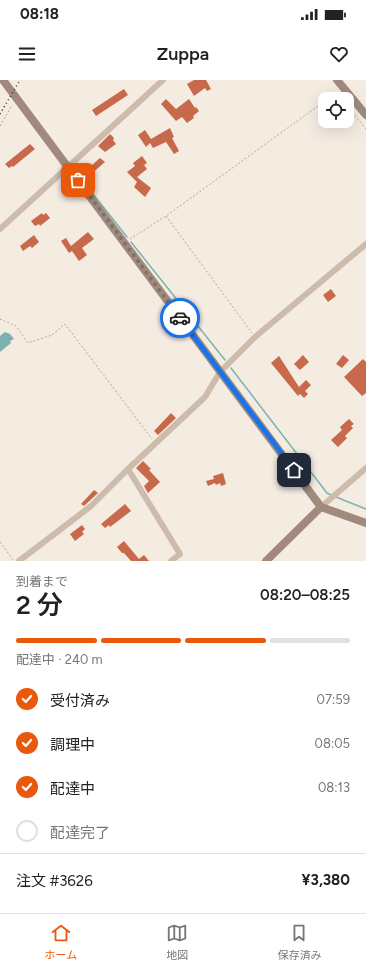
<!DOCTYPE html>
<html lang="ja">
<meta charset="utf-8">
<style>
:root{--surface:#fff;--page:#f6f6f6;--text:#222;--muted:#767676;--line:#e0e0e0;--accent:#ea580c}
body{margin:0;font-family:Figtree,"Noto Sans JP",sans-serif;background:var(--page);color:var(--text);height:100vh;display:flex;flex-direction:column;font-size:15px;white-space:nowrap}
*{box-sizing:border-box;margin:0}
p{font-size:13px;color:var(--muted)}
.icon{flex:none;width:22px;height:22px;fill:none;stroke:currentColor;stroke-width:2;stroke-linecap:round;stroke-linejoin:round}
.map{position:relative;height:481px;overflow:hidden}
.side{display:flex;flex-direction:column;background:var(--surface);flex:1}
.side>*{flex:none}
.controls{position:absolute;left:318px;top:12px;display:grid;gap:8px}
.controls a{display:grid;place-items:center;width:36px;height:36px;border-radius:8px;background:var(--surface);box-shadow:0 4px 16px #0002;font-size:20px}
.pin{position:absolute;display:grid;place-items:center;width:34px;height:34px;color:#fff;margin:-17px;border-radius:8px;box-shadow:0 2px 6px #0006}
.courier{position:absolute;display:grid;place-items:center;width:40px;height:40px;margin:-20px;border:3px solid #1a73e8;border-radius:50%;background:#fff;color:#222;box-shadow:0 1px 5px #0007}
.summary em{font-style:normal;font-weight:600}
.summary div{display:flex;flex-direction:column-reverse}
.summary{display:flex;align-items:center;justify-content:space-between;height:68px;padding:0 16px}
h1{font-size:26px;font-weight:600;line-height:30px}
.bar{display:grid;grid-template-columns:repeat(4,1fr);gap:6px 4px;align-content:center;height:48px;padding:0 16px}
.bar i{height:5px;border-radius:3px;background:var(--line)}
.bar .on{background:var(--accent)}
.bar p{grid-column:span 4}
.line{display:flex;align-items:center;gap:10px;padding:0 16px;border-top:1px solid var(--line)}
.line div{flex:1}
ol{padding:0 16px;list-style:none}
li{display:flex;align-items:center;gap:12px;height:44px}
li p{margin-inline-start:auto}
li .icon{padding:4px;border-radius:50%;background:var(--accent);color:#fff;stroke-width:4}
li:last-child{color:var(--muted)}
li i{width:22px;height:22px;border:2px solid var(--line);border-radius:50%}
.status{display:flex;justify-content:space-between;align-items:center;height:28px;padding:0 20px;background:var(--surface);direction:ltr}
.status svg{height:11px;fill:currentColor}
header{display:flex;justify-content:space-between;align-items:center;height:52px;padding:0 16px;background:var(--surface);font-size:18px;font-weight:600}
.tab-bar{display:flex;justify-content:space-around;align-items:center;height:56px;border-top:1px solid var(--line);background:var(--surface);font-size:11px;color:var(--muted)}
.tab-bar a{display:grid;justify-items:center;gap:2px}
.tab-bar .on{color:var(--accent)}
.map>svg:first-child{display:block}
.water{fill:#7fb0b2}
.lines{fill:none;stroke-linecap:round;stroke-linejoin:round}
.stream{stroke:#7fb0b2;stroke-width:1.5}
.building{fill:#c8694b}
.path{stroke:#b9a596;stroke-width:1;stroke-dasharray:2 2;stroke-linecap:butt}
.street{stroke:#cdbbac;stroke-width:6}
.secondary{stroke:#a18a7d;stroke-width:8}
.rail{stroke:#3b302b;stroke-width:1.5;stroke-dasharray:1 3;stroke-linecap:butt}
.done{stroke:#7c716b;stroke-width:4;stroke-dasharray:0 7.2}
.route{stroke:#1a73e8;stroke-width:5}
</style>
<div class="status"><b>08:18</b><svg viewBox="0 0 49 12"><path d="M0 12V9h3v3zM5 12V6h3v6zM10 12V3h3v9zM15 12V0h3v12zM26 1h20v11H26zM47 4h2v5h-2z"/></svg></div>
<header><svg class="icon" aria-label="menu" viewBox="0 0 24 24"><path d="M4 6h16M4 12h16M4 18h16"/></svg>Zuppa<svg class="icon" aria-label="heart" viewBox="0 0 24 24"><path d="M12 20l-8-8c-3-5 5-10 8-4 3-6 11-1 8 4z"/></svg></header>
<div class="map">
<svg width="366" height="481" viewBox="0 0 366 481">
<rect width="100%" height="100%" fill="#f4ebe1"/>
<path class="water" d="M 5,252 L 10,254 L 14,259 L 10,261 L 11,263 L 0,272 L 0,256 Z"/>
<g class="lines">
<path class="stream" d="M 86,105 L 127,157
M 131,162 L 225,280
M 231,288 L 327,413 L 331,415
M 336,417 L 366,429"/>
</g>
<path class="building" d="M 194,0 L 206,0 L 211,9 L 207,11 L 205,8 L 194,16 L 187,4 Z
M 124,9 L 128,15 L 96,36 L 92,30 Z
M 166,19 L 176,29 L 189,19 L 195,28 L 196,27 L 199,31 L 193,36 L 194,38 L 187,43 L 182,37 L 176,41 L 161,24 Z
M 170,48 L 174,57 L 172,58 L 179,71 L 174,74 L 166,62 L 153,68 L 150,63 L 146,67 L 138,55 L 145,50 L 151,59 Z
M 110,54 L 114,58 L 113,60 L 116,64 L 105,72 L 98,66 Z
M 30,64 L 35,69 L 13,87 L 12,86 L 9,88 L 5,84 Z
M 142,76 L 147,83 L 144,85 L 147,89 L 137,97 L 151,108 L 145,117 L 134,107 L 137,102 L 127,92 L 135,86 L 133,83 Z
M 100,78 L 105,82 L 91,94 L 88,91 L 92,87 L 91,86 Z
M 42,133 L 43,135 L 46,133 L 50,138 L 40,146 L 39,144 L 35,146 L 31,141 Z
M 88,152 L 94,159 L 82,168 L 87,175 L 79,181 L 72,171 L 69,173 L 61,161 L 66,158 L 71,166 Z
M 34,155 L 39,162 L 32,168 L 30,166 L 23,171 L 20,166 Z
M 331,209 L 336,216 L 328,222 L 323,215 Z
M 303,275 L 309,282 L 300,290 L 294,284 Z
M 343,275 L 349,280 L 342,288 L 336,284 Z
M 279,276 L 299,307 L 306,300 L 311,305 L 305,311 L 308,314 L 304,318 L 300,314 L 298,316 L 271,283 Z
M 363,279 L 366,282 L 366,313 L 362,316 L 344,297 Z
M 171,333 L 176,338 L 158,355 L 154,351 Z
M 349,339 L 354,344 L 351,346 L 353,348 L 345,356 L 347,358 L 338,367 L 331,360 L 342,350 L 340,347 Z
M 143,381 L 151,389 L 149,390 L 160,402 L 148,413 L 144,406 L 149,401 L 136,388 Z
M 223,393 L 226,404 L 221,406 L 220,403 L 216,405 L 215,403 L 208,406 L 206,401 L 214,399 L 213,396 Z
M 94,410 L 98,413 L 84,426 L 81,424 Z
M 125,424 L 131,431 L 110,447 L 109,445 L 105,448 L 101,444 Z
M 82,445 L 85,449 L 82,452 L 84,454 L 75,461 L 70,454 Z
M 124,461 L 139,479 L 144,475 L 149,481 L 131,481 L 124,473 L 122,473 L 117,467 Z"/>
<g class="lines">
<path class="path" d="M 328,19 L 336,13 L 341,19
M 347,26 L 366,49
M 0,46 L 11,27
M 166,136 L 252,253
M 130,159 L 166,136 L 325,21
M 0,239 L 16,246 L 28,263 L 52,255 L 65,244 L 152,359
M 0,462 L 14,481"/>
<path class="street" d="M 0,149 L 163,0
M 128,389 L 180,474 L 171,481
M 321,427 L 366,388
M 19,481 L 91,426 L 128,389 L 205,317 L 220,292 L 255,257 L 366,164"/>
<path class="secondary" d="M 3,0 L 321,427 L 366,443
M 337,0 L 366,35
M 266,481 L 321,427"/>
<path class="rail" d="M 0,34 L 20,0"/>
</g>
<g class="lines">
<path class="done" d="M 78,100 L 180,238"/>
<path class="route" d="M 180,238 L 294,390"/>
</g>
</svg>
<div class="controls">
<a><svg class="icon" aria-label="locate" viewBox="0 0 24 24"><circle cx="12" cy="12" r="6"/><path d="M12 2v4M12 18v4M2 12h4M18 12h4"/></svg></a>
</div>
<div class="pin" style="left:78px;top:100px;background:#ea580c"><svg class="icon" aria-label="bag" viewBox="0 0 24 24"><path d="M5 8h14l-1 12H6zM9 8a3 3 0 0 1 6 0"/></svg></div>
<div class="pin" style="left:294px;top:390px;background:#1f2937"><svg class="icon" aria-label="home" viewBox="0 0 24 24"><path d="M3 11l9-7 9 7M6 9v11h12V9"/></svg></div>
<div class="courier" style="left:180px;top:238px"><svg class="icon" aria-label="car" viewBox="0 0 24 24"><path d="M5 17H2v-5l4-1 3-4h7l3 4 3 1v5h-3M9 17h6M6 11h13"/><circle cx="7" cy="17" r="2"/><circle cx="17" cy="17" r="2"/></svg></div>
</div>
<section class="side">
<div class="summary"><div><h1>2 分</h1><p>到着まで</p></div><em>08:20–08:25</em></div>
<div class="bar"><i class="on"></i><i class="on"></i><i class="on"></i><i></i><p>配達中 · 240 m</p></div>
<ol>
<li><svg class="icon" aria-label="check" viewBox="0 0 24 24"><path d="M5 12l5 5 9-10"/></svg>受付済み<p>07:59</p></li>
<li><svg class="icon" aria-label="check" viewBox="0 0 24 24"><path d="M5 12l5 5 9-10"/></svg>調理中<p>08:05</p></li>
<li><svg class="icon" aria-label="check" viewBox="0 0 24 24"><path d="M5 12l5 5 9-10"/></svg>配達中<p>08:13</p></li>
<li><i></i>配達完了</li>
</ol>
<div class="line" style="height:52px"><div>注文 #3626</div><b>¥3,380</b></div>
</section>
<nav class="tab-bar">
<a class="on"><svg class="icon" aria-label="home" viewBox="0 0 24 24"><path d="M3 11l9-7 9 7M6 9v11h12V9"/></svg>ホーム</a>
<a><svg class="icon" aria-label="map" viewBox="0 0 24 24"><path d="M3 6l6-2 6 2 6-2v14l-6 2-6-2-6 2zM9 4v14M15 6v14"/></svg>地図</a>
<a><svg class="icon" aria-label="saved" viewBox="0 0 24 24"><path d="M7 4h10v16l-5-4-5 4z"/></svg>保存済み</a>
</nav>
